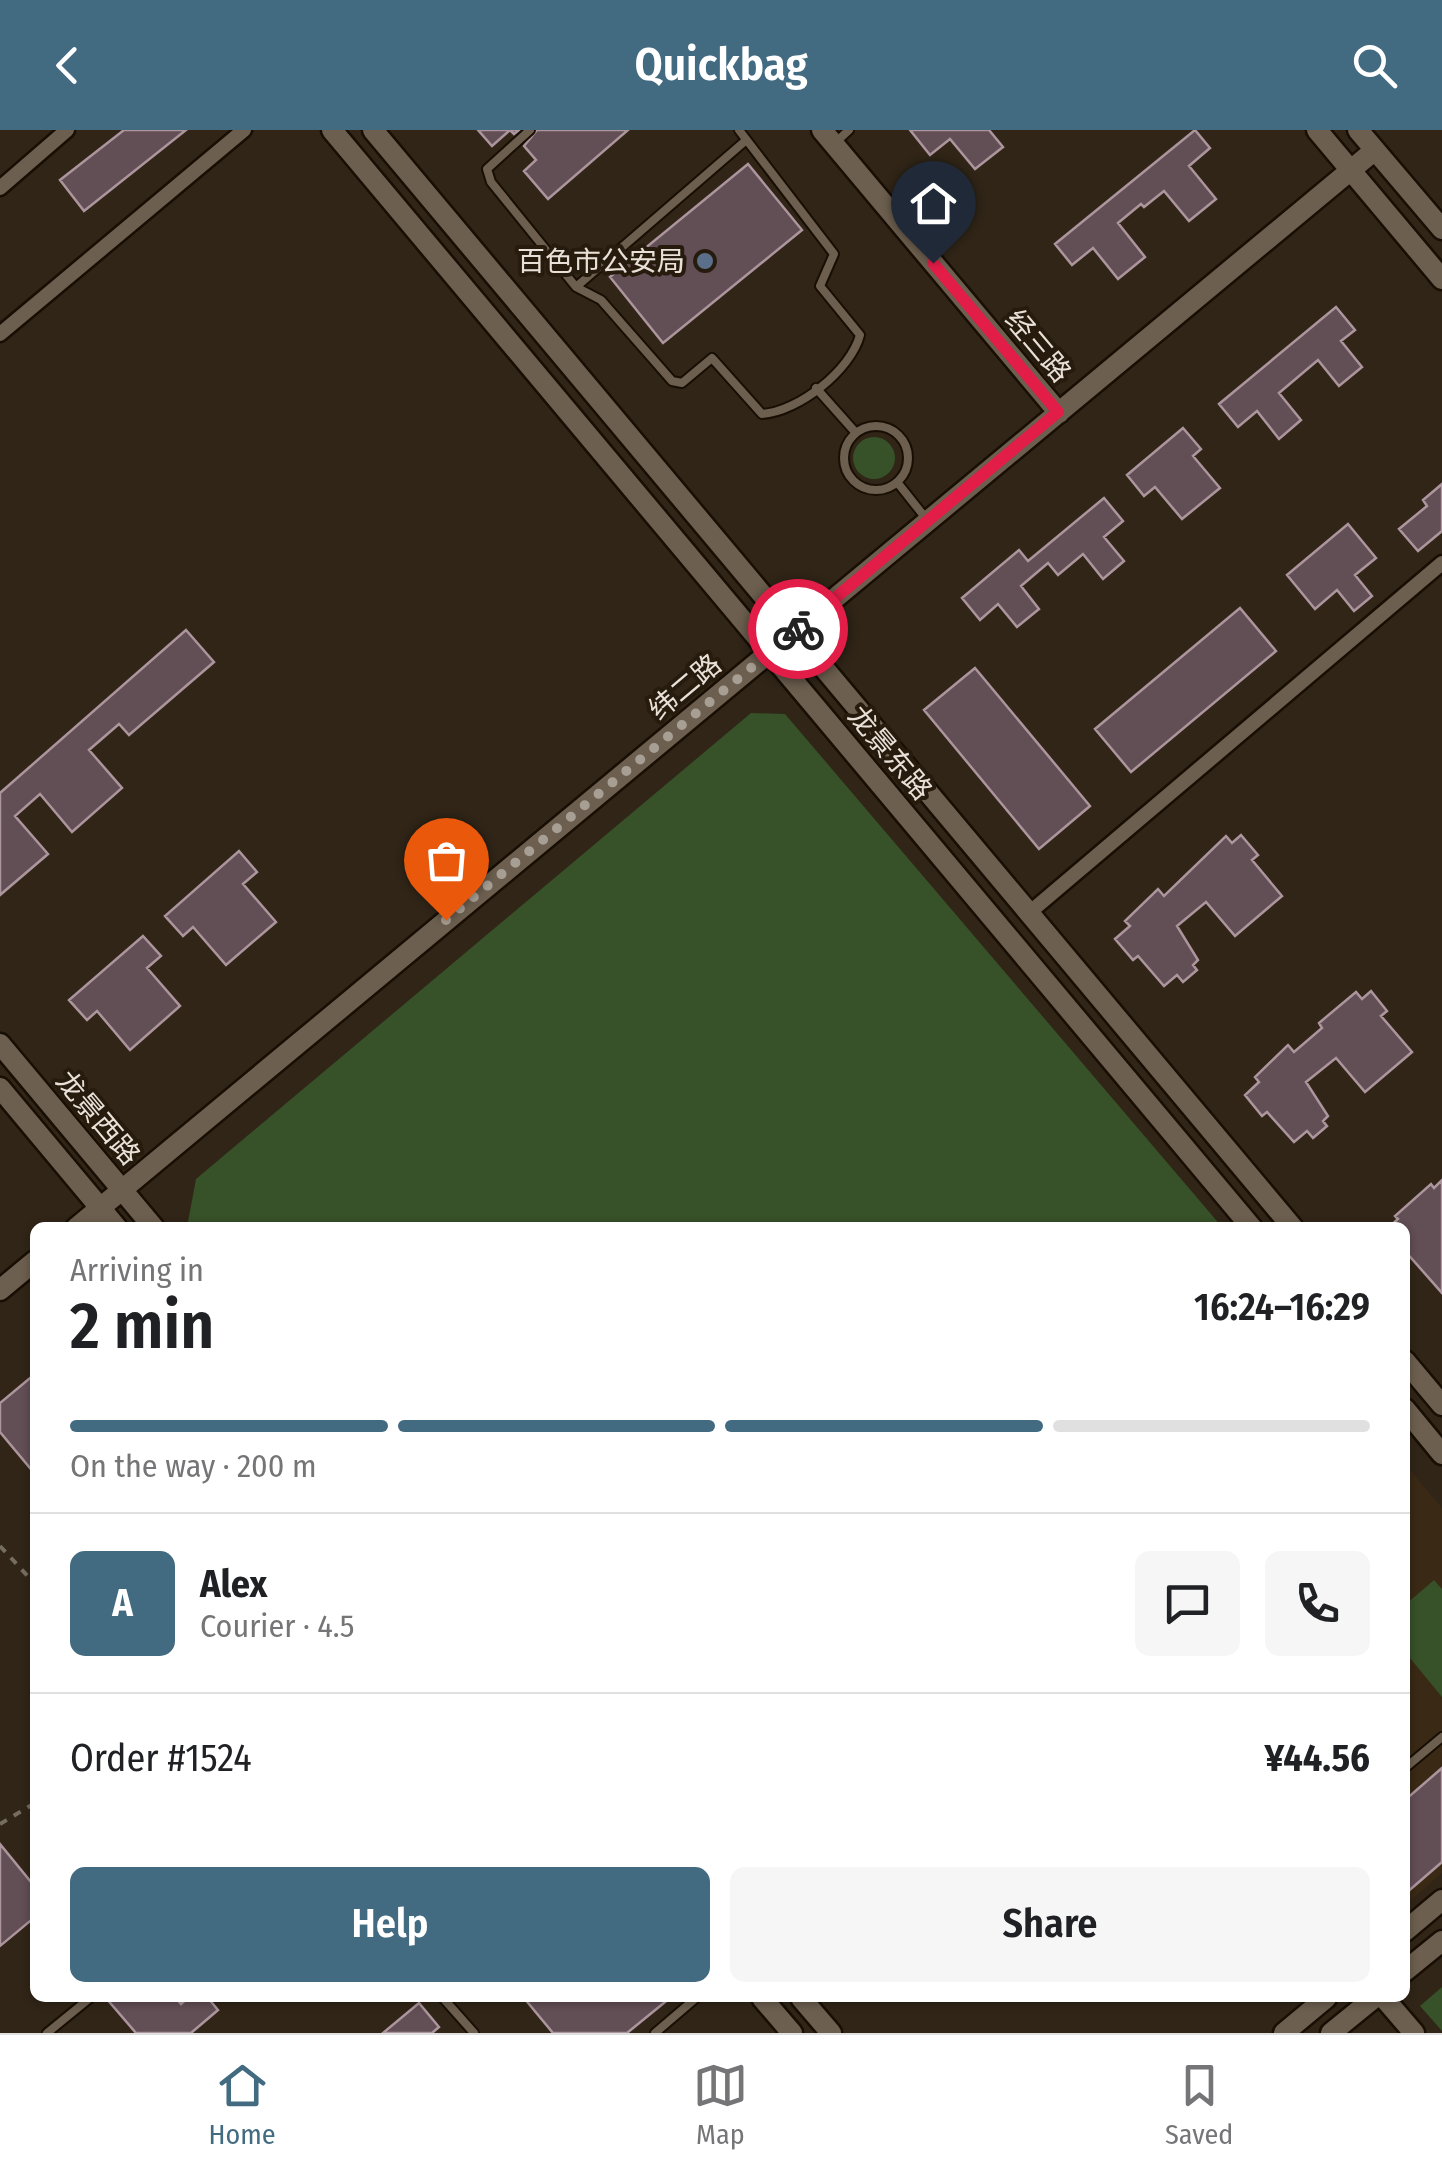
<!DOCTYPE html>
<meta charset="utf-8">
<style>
:root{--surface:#fff;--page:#f6f6f6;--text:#202124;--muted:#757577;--line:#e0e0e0;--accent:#426a81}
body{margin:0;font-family:"Fira Sans Condensed","Noto Sans SC",sans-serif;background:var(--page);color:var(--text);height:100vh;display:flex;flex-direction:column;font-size:38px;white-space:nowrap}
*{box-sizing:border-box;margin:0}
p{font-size:32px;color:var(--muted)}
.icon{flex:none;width:55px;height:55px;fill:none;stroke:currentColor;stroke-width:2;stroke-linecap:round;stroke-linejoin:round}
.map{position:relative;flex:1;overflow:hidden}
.panel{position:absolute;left:30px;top:1092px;width:1380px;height:780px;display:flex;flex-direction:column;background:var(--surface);border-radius:15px;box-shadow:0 2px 8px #0004}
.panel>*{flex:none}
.pin{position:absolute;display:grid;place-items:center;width:85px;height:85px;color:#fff;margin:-102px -42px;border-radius:50% 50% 50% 0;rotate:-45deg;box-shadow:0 0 10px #0007}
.pin .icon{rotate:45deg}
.courier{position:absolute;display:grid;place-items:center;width:100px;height:100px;margin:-50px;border:8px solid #e11d48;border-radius:50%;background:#fff;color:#222;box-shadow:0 2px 12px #0007}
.headline em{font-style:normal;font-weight:600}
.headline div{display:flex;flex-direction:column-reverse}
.headline{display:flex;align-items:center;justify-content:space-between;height:170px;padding:0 40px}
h1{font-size:65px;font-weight:600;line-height:75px}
.bar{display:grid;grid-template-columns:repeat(4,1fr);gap:15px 10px;align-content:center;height:120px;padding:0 40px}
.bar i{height:12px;border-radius:8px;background:var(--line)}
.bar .current{background:var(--accent)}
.bar p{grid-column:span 4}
.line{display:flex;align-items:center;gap:25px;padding:0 40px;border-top:2px solid var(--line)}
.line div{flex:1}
.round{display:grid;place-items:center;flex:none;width:105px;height:105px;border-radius:15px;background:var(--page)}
.action{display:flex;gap:20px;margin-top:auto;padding:20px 40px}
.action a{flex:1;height:115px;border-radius:15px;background:var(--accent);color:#fff;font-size:40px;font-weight:600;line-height:115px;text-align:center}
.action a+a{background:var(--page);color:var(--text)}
header{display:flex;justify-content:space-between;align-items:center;height:130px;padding:0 40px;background:var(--accent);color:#fff;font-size:45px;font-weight:600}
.dock{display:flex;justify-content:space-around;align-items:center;height:140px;border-top:2px solid var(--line);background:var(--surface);font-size:28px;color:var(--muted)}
.dock a{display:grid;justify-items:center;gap:5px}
.dock .current{color:var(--accent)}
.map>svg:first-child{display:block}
.built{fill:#392915}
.green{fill:#375128}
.building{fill:#624e55;stroke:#ac959d;stroke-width:2.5}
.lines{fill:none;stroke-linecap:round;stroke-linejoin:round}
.lane-casing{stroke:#180e03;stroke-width:12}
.street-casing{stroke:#180e03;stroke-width:19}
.secondary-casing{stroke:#180e03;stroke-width:25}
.path{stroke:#766d61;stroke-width:4;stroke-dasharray:8 8;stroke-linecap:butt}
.lane{stroke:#6c5f4f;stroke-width:8}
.street{stroke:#6c5f4f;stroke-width:14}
.secondary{stroke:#6c5f4f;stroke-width:20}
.done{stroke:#a89f94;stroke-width:10;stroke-dasharray:0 18}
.route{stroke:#e11d48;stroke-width:12}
.service-dot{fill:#5c6f8a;stroke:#261b0d;stroke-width:4}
.labels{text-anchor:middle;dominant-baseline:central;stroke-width:8;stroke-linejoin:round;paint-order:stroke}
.poi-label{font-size:28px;fill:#e9e1d8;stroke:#261b0d;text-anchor:end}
.street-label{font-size:28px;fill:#e9e1d8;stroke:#261b0d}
</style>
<header><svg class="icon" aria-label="back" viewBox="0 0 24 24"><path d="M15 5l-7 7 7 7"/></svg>Quickbag<svg class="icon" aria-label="search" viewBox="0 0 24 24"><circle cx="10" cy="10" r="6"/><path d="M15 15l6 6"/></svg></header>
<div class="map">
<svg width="1442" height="1903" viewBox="0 0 1442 1903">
<rect width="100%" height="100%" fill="#302517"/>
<path class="built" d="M 1405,1334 L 1442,1378 L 1442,1743 L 1405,1775 Z"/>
<path class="green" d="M853 328a21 21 0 1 1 42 0a21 21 0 1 1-42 0Z
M 751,583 L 785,584 L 1222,1097 L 187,1097 L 196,1049 Z
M 1434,1450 L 1442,1459 L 1442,1567 L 1405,1522 L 1405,1475 Z
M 1442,1857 L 1442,1901 L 1420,1876 Z"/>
<path class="building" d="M 124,0 L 186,0 L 84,81 L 60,50 Z
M 478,0 L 519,0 L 514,4 L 510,0 L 492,16 Z
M 537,0 L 628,0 L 548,69 L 524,41 L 536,30 L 524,16 Z
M 910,0 L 989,0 L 1003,17 L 975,39 L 950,9 L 930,25 Z
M 1195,0 L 1210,18 L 1189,36 L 1216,69 L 1189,91 L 1164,61 L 1144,77 L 1141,74 L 1118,93 L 1145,127 L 1118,149 L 1093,118 L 1072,135 L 1055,114 Z
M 748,34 L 802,100 L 663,213 L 610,147 Z
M 1336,177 L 1355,200 L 1341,211 L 1362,237 L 1339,256 L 1318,230 L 1279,263 L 1301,290 L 1279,309 L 1257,281 L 1238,297 L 1219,274 Z
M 1183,298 L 1201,319 L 1193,326 L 1220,358 L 1182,389 L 1155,357 L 1144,366 L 1127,345 Z
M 1442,354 L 1442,401 L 1418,421 L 1399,399 L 1427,376 L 1423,370 Z
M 1104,368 L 1123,391 L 1104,407 L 1124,431 L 1103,449 L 1083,424 L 1058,445 L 1048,433 L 1021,456 L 1039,479 L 1017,497 L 998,474 L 980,490 L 962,468 L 1019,420 L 1028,431 Z
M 1348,394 L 1376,428 L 1355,445 L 1372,466 L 1354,481 L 1337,460 L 1315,479 L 1287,445 Z
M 1240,478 L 1276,521 L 1131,642 L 1095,599 Z
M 186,500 L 214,532 L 129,605 L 119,594 L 89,620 L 122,658 L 72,702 L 40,664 L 15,686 L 48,724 L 0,765 L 0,663 Z
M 975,538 L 1090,676 L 1039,719 L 924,580 Z
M 1241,705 L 1258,725 L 1252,730 L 1282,766 L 1235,806 L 1206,772 L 1177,796 L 1198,830 L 1193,835 L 1197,840 L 1183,852 L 1177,845 L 1164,856 L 1138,826 L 1133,830 L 1115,809 L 1130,796 L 1125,791 L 1158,759 L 1164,766 L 1226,706 L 1232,713 Z
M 239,721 L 257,742 L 243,754 L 276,792 L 226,835 L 193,797 L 183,806 L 165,786 Z
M 143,806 L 161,826 L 147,838 L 180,876 L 130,920 L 97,881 L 87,890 L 69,870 Z
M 1371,861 L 1387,881 L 1381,886 L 1412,922 L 1365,962 L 1336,928 L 1306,952 L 1328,986 L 1323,991 L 1327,996 L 1313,1008 L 1307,1001 L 1294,1012 L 1267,982 L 1262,986 L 1245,965 L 1259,952 L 1255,947 L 1288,915 L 1294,922 L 1322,898 L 1319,893 L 1356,862 L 1362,869 Z
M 1442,1050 L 1442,1163 L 1405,1121 L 1405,1098 L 1388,1098 L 1398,1089 L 1395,1086 L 1431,1054 L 1434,1058 Z
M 35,1244 L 35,1344 L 0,1302 L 0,1273 Z
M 1442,1638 L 1442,1732 L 1405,1764 L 1405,1670 Z
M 0,1714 L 35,1757 L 35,1787 L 0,1816 Z
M 106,1868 L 176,1868 L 181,1874 L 188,1868 L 208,1868 L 218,1880 L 191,1903 L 136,1903 Z
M 524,1868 L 670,1868 L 627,1903 L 553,1903 Z
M 419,1873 L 439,1897 L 432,1903 L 383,1903 Z"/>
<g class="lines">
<g class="lane-casing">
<path id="lane" d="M 530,0 L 487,39 L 491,52 L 576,157 L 601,170 L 672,251 L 682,253 L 712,228 L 762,284 C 798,282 851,240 860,205 L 820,156 L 834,124 L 739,0
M 837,11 L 849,0
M 576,157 L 744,12
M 816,258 L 856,303
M844 328a32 32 0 1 1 64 0a32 32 0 1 1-64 0Z
M 897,352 L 928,391
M 1405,1638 L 1442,1607
M 443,1868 L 474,1903
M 47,1903 L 90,1868
M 655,1903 L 696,1868"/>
</g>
<g class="street-casing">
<path id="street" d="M 0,58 L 67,0
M 0,204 L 244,0
M 1029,783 L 1442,433"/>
</g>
<g class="secondary-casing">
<path id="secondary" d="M 332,0 L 1252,1098
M 373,0 L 1293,1098
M 822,0 L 1059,283
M 1317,0 L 1442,149
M 1358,0 L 1442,99
M 0,914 L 154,1098
M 0,958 L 117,1098
M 76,1098 L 1375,20
M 0,1160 L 35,1131
M 1405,1231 L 1442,1275
M 1405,1279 L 1442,1324
M 1405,1801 L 1442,1770
M 1405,1841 L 1442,1811
M 762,1868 L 792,1903
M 801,1868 L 831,1903
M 1384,1868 L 1414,1903
M 1284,1903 L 1326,1868
M 1331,1903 L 1374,1868"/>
</g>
<path class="path" d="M 0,1416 L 35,1454
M 0,1694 L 35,1673"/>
<use href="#lane" class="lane"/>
<use href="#street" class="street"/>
<use href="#secondary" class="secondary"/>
</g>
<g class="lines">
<path class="done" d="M 446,790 L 798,499"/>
<path class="route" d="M 798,499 L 1058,282 L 933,133"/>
</g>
<circle class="service-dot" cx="705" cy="131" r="10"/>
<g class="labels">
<g class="poi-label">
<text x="685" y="131">百色市公安局</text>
</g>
<g class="street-label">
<text transform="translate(1038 216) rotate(50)">经三路</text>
<text transform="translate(685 557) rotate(-40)">纬二路</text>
<text transform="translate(890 623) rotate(50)">龙景东路</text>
<text transform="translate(98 988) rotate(50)">龙景西路</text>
</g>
</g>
</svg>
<div class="pin" style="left:446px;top:790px;background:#ea580c"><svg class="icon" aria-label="bag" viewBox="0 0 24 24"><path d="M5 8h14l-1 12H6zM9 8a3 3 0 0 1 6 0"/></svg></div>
<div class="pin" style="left:933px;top:133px;background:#1f2937"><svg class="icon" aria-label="home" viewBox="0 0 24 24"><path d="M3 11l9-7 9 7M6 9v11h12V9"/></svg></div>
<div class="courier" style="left:798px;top:499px"><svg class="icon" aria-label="bike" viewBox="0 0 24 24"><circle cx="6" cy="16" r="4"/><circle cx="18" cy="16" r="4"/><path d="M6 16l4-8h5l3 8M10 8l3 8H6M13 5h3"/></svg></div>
<section class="panel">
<div class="headline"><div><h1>2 min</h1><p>Arriving in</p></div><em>16:24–16:29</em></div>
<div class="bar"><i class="current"></i><i class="current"></i><i class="current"></i><i></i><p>On the way · 200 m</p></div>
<div class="line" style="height:180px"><b class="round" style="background:var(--accent);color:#fff">A</b><div><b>Alex</b><p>Courier · 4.5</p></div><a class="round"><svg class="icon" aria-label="chat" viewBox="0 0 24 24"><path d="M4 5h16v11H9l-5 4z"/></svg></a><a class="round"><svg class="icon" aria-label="phone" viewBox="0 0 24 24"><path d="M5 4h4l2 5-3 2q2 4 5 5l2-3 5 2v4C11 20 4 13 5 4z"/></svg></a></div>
<div class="line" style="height:130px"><div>Order #1524</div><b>¥44.56</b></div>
<div class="action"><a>Help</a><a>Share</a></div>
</section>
</div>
<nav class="dock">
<a class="current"><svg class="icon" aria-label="home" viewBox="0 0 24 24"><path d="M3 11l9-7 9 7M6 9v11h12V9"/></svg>Home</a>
<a><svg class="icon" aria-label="map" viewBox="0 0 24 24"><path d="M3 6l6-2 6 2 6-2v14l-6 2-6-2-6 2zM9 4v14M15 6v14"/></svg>Map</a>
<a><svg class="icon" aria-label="saved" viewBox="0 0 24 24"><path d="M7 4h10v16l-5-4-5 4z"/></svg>Saved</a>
</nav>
